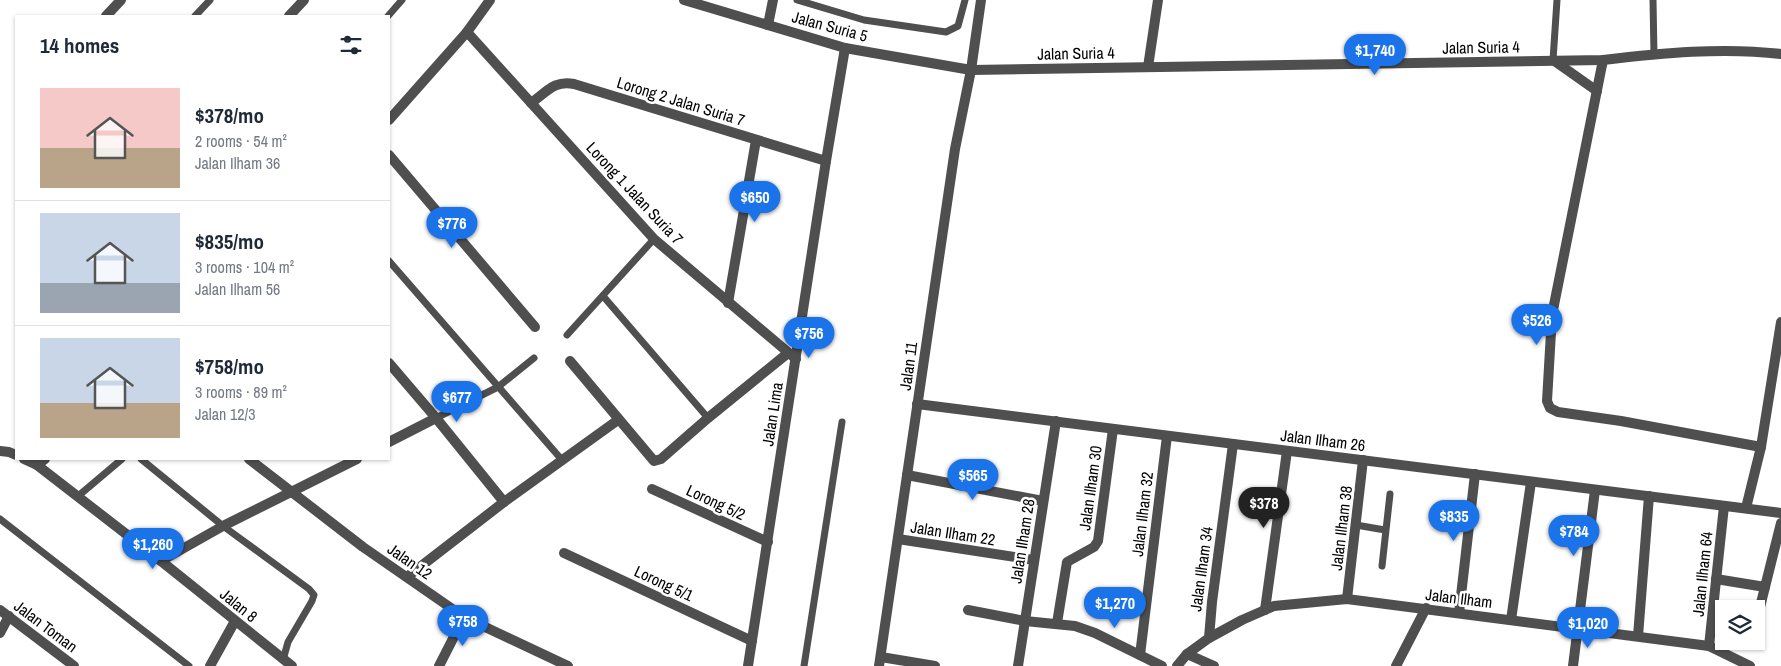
<!DOCTYPE html>
<meta charset="utf-8">
<style>
:root{--surface:#fff;--page:#f6f6f7;--text:#1f2937;--muted:#747a83;--line:#e0e1e3;--accent:#1a73e8}
body{margin:0;font-family:"Archivo Narrow",sans-serif;background:var(--page);color:var(--text);height:100vh;display:flex;flex-direction:column;font-size:19px;white-space:nowrap}
*{box-sizing:border-box;margin:0}
p{font-size:16px;color:var(--muted)}
.icon{flex:none;width:28px;height:28px;fill:none;stroke:currentColor;stroke-width:2;stroke-linecap:round;stroke-linejoin:round}
.map{position:relative;flex:1;overflow:hidden}
.sheet{position:absolute;left:15px;top:15px;width:375px;height:445px;display:flex;flex-direction:column;background:var(--surface);border-radius:0px;box-shadow:0 1px 4px #0004}
.sheet>*{flex:none}
.buttons{position:absolute;left:1715px;top:600px;display:grid;gap:10px}
.buttons a{display:grid;place-items:center;width:50px;height:50px;border-radius:0px;background:var(--surface);box-shadow:0 1px 4px #0004;font-size:25px}
.price{position:absolute;translate:-50% -42px;padding:0 11px;border-radius:18px;background:var(--accent);color:#fff;font-size:16px;line-height:32px;filter:drop-shadow(0 1px 2px #0008)}
.price::after{content:'';position:absolute;left:50%;top:30px;width:15px;height:11px;margin-left:-8px;background:inherit;clip-path:polygon(0 0,100% 0,50% 100%)}
.price.selected{background:#222;color:#fff}
ul{padding:0;list-style:none}
li{display:flex;align-items:center;gap:15px;height:125px;padding:0 25px}
li+li{border-top:1px solid var(--line)}
li span{display:grid;place-items:center;flex:none;width:140px;height:100px;border-radius:0px;color:#555}
li>.icon{margin-inline-start:auto}
span .icon{width:60px;height:60px;fill:#fffc;stroke-width:1}
li b{font-size:21px}
h2{display:flex;justify-content:space-between;align-items:center;height:60px;padding:0 25px;font-size:21px}
.map>svg:first-child{display:block}
.lines{fill:none;stroke-linecap:round;stroke-linejoin:round}
.service{stroke:#4f4f4f;stroke-width:7}
.minor{stroke:#4f4f4f;stroke-width:10}
.labels{text-anchor:middle;stroke-width:5;stroke-linejoin:round;paint-order:stroke}
.street-label{font-size:16px;fill:#000;stroke:#fff}
</style>
<div class="map">
<svg width="1781" height="666" viewBox="0 0 1781 666">
<rect width="100%" height="100%" fill="#fff"/>
<g class="lines">
<g class="service">
<polyline points="797,0 864,20 946,32 958,26 965,0"/>
<polyline points="1653,0 1654,55"/>
<polyline points="195,16 210,0"/>
<polyline points="388,16 402,0"/>
<polyline points="1553,60 1557,0"/>
<polyline points="389,261 562,460"/>
<polyline points="603,296 708,418"/>
<polyline points="567,335 654,239"/>
<polyline points="436,418 498,387 534,358"/>
<polyline points="141,459 223,526 309,589 314,595 312,601 288,642 283,660"/>
<polyline points="77,497 122,459"/>
<polyline points="0,519 189,666"/>
<polyline points="1356,525 1385,530"/>
<polyline points="1382,566 1390,494"/>
<polyline points="804,666 842,422"/>
</g>
<g class="minor">
<path d="M 684,0 L 845,48 L 971,70 L 1603,60 C 1661,53 1723,47 1781,54"/>
<polyline points="106,16 121,0"/>
<polyline points="289,16 304,0"/>
<polyline points="768,25 773,0"/>
<polyline points="467,32 654,239 796,359"/>
<polyline points="1553,60 1597,91"/>
<polyline points="1603,60 1552,315 1547,401 1550,408 1558,412 1621,421 1761,447"/>
<polyline points="1148,67 1158,0"/>
<path d="M 531,103 C 547,92 554,80 574,84 L 826,161"/>
<polyline points="389,120 467,32 490,0"/>
<polyline points="389,155 535,327"/>
<polyline points="728,303 756,140"/>
<polyline points="570,361 654,461 661,459 708,418 788,353"/>
<polyline points="389,363 436,418 504,502"/>
<polyline points="917,404 1781,513"/>
<polyline points="389,442 436,418"/>
<polyline points="0,451 9,452 16,455"/>
<polyline points="24,459 37,465 161,561 292,666"/>
<polyline points="249,459 363,547 464,617 568,666"/>
<polyline points="37,465 45,459"/>
<polyline points="907,475 1043,501"/>
<polyline points="652,489 768,542"/>
<polyline points="1746,508 1761,447 1781,322"/>
<polyline points="898,539 1034,560"/>
<polyline points="564,553 752,641"/>
<polyline points="161,561 223,526 357,459"/>
<polyline points="407,577 504,502 618,420"/>
<polyline points="1716,579 1765,587"/>
<polyline points="1347,599 1363,460"/>
<polyline points="0,610 74,666"/>
<polyline points="968,610 1025,621 1075,626 1095,633 1162,666"/>
<polyline points="1265,610 1287,451"/>
<polyline points="1759,611 1781,523"/>
<polyline points="1459,613 1475,474"/>
<polyline points="1511,620 1531,482"/>
<polyline points="1057,623 1067,562 1094,547 1098,541 1113,429"/>
<polyline points="0,633 9,616"/>
<polyline points="1638,636 1649,496"/>
<polyline points="1209,638 1212,602 1233,444"/>
<polyline points="1709,646 1724,506"/>
<polyline points="1187,654 1214,666"/>
<polyline points="1140,655 1167,436"/>
<polyline points="881,657 935,666"/>
<polyline points="210,666 235,621"/>
<polyline points="439,666 464,617"/>
<polyline points="748,666 826,161 845,48"/>
<polyline points="879,666 955,149 971,70 981,0"/>
<polyline points="1018,666 1056,421"/>
<polyline points="1177,666 1187,654 1209,638 1242,620 1274,606 1347,599 1709,646 1750,666"/>
<polyline points="1396,666 1426,608"/>
<polyline points="1573,666 1595,490"/>
</g>
</g>
<g class="labels">
<g class="street-label">
<text transform="translate(830 26) rotate(15)" y="6">Jalan Suria 5</text>
<text transform="translate(1481 47) rotate(-1)" y="6">Jalan Suria 4</text>
<text transform="translate(1076 53) rotate(-1)" y="6">Jalan Suria 4</text>
<text transform="translate(681 101) rotate(17)" y="6">Lorong 2 Jalan Suria 7</text>
<text transform="translate(635 193) rotate(47)" y="6">Lorong 1 Jalan Suria 7</text>
<text transform="translate(908 366) rotate(-82)" y="6">Jalan 11</text>
<text transform="translate(772 414) rotate(-81)" y="6">Jalan Lima</text>
<text transform="translate(1323 440) rotate(7)" y="6">Jalan Ilham 26</text>
<text transform="translate(1090 488) rotate(-82)" y="6">Jalan Ilham 30</text>
<text transform="translate(716 502) rotate(25)" y="6">Lorong 5/2</text>
<text transform="translate(1142 514) rotate(-83)" y="6">Jalan Ilham 32</text>
<text transform="translate(1341 528) rotate(-83)" y="6">Jalan Ilham 38</text>
<text transform="translate(953 533) rotate(9)" y="6">Jalan Ilham 22</text>
<text transform="translate(1022 541) rotate(-81)" y="6">Jalan Ilham 28</text>
<text transform="translate(410 561) rotate(35)" y="6">Jalan 12</text>
<text transform="translate(1201 569) rotate(-82)" y="6">Jalan Ilham 34</text>
<text transform="translate(1702 574) rotate(-84)" y="6">Jalan Ilham 64</text>
<text transform="translate(664 583) rotate(25)" y="6">Lorong 5/1</text>
<text transform="translate(1459 598) rotate(7)" y="6">Jalan Ilham</text>
<text transform="translate(239 605) rotate(39)" y="6">Jalan 8</text>
<text transform="translate(46 626) rotate(37)" y="6">Jalan Toman</text>
</g>
</g>
</svg>
<div class="buttons">
<a><svg class="icon" aria-label="layers" viewBox="0 0 24 24"><path d="M12 4l9 5-9 5-9-5zM3 14l9 5 9-5"/></svg></a>
</div>
<b class="price" style="left:1375px;top:76px">$1,740</b>
<b class="price" style="left:755px;top:223px">$650</b>
<b class="price" style="left:452px;top:249px">$776</b>
<b class="price" style="left:1537px;top:346px">$526</b>
<b class="price" style="left:809px;top:359px">$756</b>
<b class="price" style="left:457px;top:423px">$677</b>
<b class="price" style="left:973px;top:501px">$565</b>
<b class="price selected" style="left:1264px;top:529px">$378</b>
<b class="price" style="left:1454px;top:542px">$835</b>
<b class="price" style="left:1574px;top:557px">$784</b>
<b class="price" style="left:153px;top:570px">$1,260</b>
<b class="price" style="left:1115px;top:629px">$1,270</b>
<b class="price" style="left:463px;top:647px">$758</b>
<b class="price" style="left:1588px;top:649px">$1,020</b>
<section class="sheet">
<h2>14 homes<svg class="icon" aria-label="filters" viewBox="0 0 24 24"><path d="M4 7h16M4 17h16"/><circle cx="9" cy="7" r="2"/><circle cx="15" cy="17" r="2"/></svg></h2>
<ul>
<li><span style="background:linear-gradient(#f6c9c9 60%,#b9a48a 0)"><svg class="icon" aria-label="home" viewBox="0 0 24 24"><path d="M3 11l9-7 9 7M6 9v11h12V9"/></svg></span><div><b>$378/mo</b><p>2 rooms · 54 m²</p><p>Jalan Ilham 36</p></div></li>
<li><span style="background:linear-gradient(#c9d6e8 70%,#9aa5b1 0)"><svg class="icon" aria-label="home" viewBox="0 0 24 24"><path d="M3 11l9-7 9 7M6 9v11h12V9"/></svg></span><div><b>$835/mo</b><p>3 rooms · 104 m²</p><p>Jalan Ilham 56</p></div></li>
<li><span style="background:linear-gradient(#c9d6e8 65%,#b9a48a 0)"><svg class="icon" aria-label="home" viewBox="0 0 24 24"><path d="M3 11l9-7 9 7M6 9v11h12V9"/></svg></span><div><b>$758/mo</b><p>3 rooms · 89 m²</p><p>Jalan 12/3</p></div></li>
</ul>
</section>
</div>
